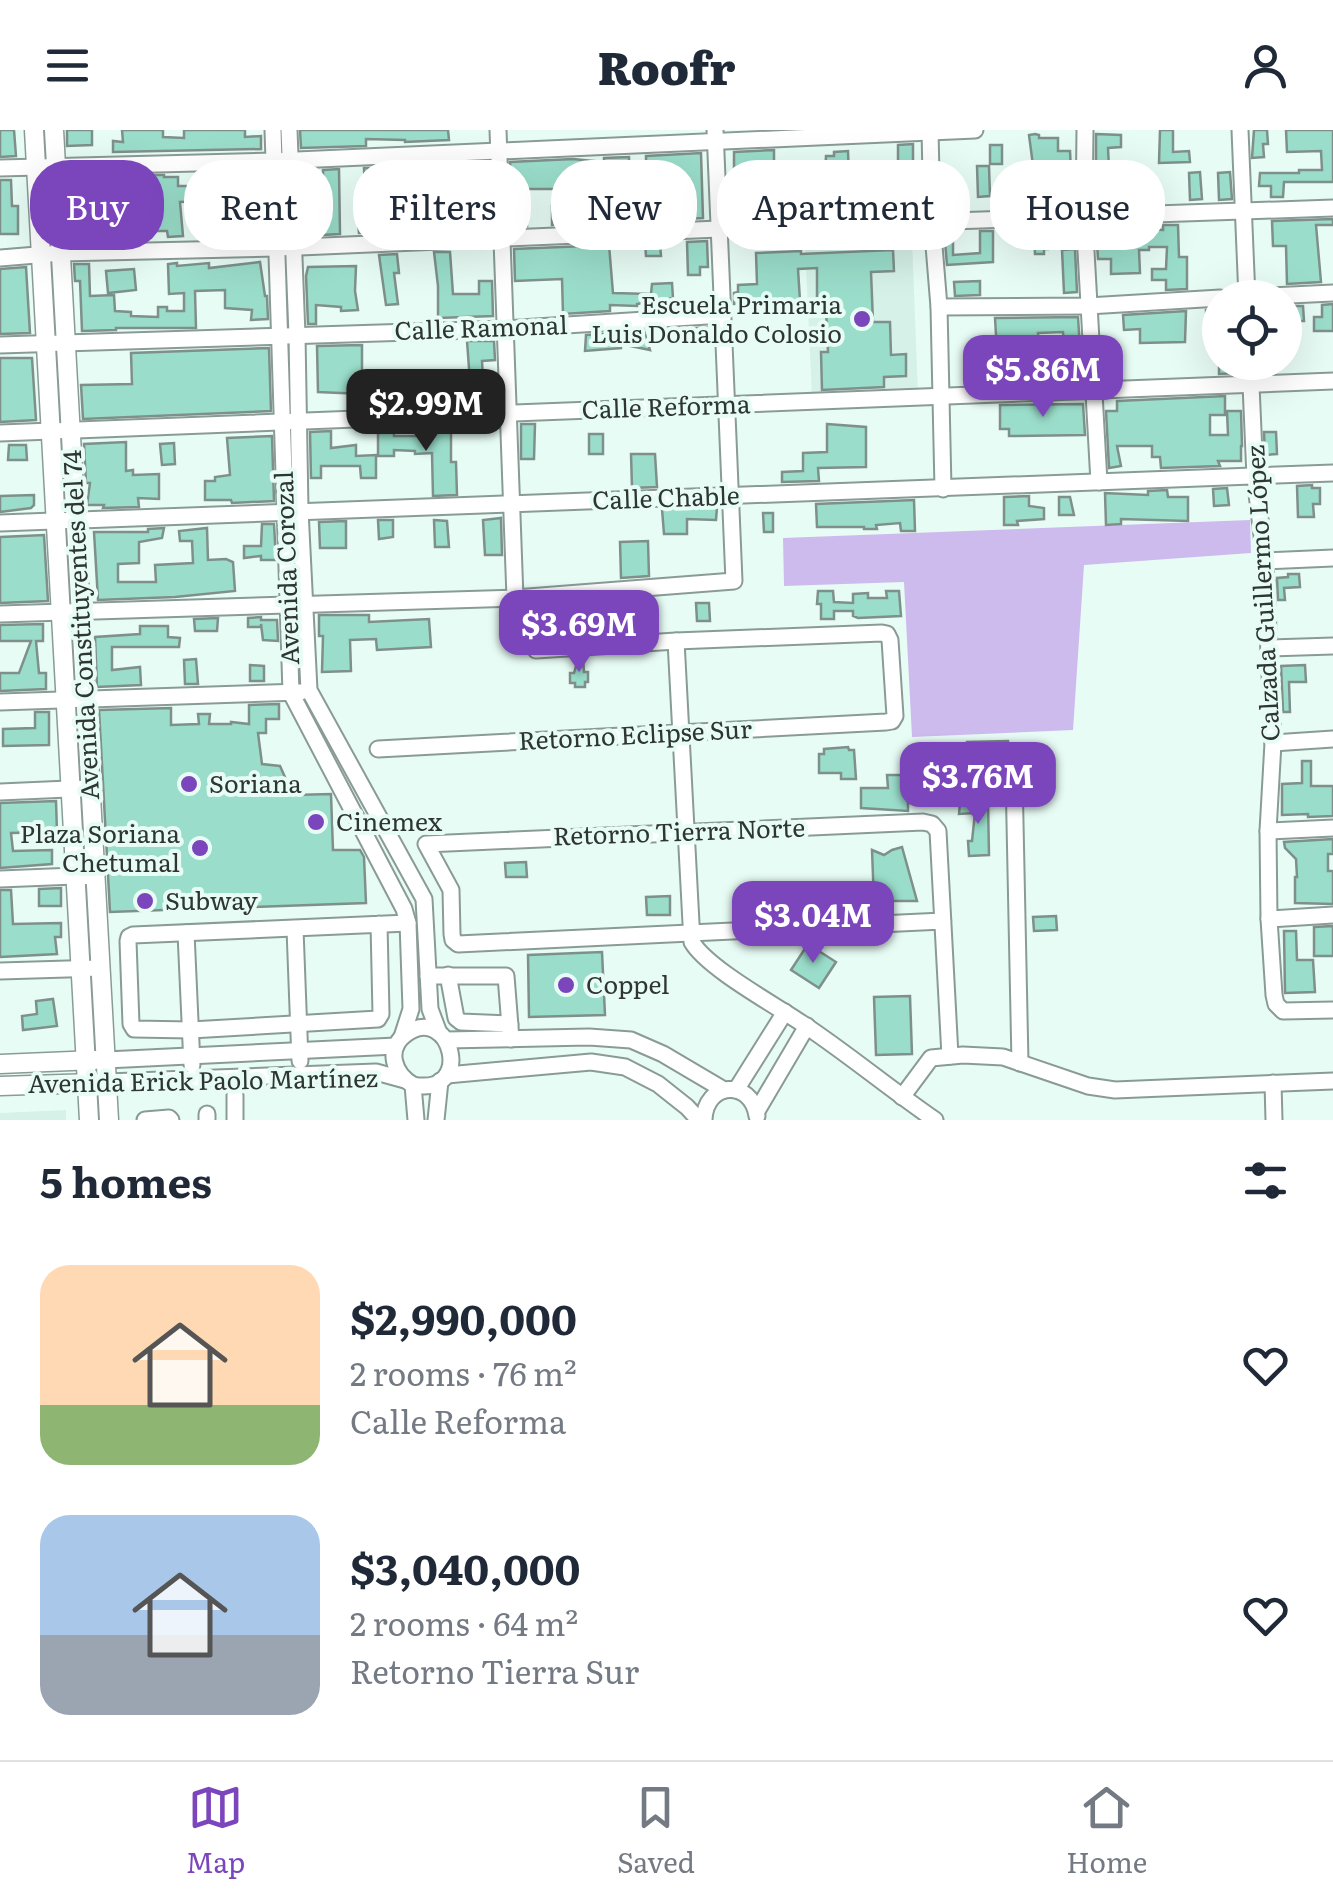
<!DOCTYPE html>
<meta charset="utf-8">
<style>
:root{--surface:#fff;--page:#f6f6f7;--text:#1f2937;--muted:#747a83;--line:#e0e1e3;--accent:#7b45bc}
body{margin:0;font-family:Literata,serif;background:var(--page);color:var(--text);height:100vh;display:flex;flex-direction:column;font-size:38px;white-space:nowrap}
*{box-sizing:border-box;margin:0}
p{font-size:32px;color:var(--muted)}
.icon{flex:none;width:55px;height:55px;fill:none;stroke:currentColor;stroke-width:2;stroke-linecap:round;stroke-linejoin:round}
.map{position:relative;height:990px;overflow:hidden}
.sheet{display:flex;flex-direction:column;background:var(--surface);flex:1}
.sheet>*{flex:none}
.hud{position:absolute;left:30px;top:30px;width:1275px;height:90px;display:flex;gap:20px}
.buttons{position:absolute;left:1202px;top:150px;display:grid;gap:20px}
.buttons a{display:grid;place-items:center;width:100px;height:100px;border-radius:50%;background:var(--surface);box-shadow:0 10px 40px #0002;font-size:50px}
.price{position:absolute;translate:-50% -85px;padding:0 22px;border-radius:20px;background:var(--accent);color:#fff;font-size:32px;line-height:65px;filter:drop-shadow(0 2px 5px #0008)}
.price::after{content:'';position:absolute;left:50%;top:60px;width:30px;height:22px;margin-left:-15px;background:inherit;clip-path:polygon(0 0,100% 0,50% 100%)}
.price.on{background:#222;color:#fff}
ul{padding:0;list-style:none}
li{display:flex;align-items:center;gap:30px;height:250px;padding:0 40px}
li span{display:grid;place-items:center;flex:none;width:280px;height:200px;border-radius:30px;color:#555}
li>.icon{margin-inline-start:auto}
span .icon{width:120px;height:120px;fill:#fffc;stroke-width:1}
li b{font-size:42px}
h2{display:flex;justify-content:space-between;align-items:center;height:120px;padding:0 40px;font-size:42px}
.tag{padding:0 35px;border-radius:40px;background:var(--surface);box-shadow:0 10px 40px #0002;font-size:35px;line-height:90px}
.tag.on{background:var(--accent);color:#fff}
header{display:flex;justify-content:space-between;align-items:center;height:130px;padding:0 40px;background:var(--surface);font-size:45px;font-weight:800}
.tabs{display:flex;justify-content:space-around;align-items:center;height:140px;border-top:2px solid var(--line);background:var(--surface);font-size:28px;color:var(--muted)}
.tabs a{display:grid;justify-items:center;gap:5px}
.tabs .on{color:var(--accent)}
.map>svg:first-child{display:block}
.built{fill:#d5f1e8}
.forest{fill:#cdbbed}
.building{fill:#9addca;stroke:#7f908b;stroke-width:2.5}
.lines{fill:none;stroke-linecap:round;stroke-linejoin:round}
.minor-casing{stroke:#8a9b96;stroke-width:19}
.major-casing{stroke:#8a9b96;stroke-width:21}
.minor{stroke:#fff;stroke-width:15}
.major{stroke:#fff;stroke-width:18}
.poi-dot{fill:#7b45bc;stroke:#e8fcf6;stroke-width:4}
.labels{text-anchor:middle;stroke-width:8;stroke-linejoin:round;paint-order:stroke}
.poi-label{font-size:25px;fill:#2e3533;stroke:#e8fcf6;text-anchor:start}
.street-label{font-size:25px;fill:#2e3533;stroke:#e8fcf6}
</style>
<header><svg class="icon" aria-label="menu" viewBox="0 0 24 24"><path d="M4 6h16M4 12h16M4 18h16"/></svg>Roofr<svg class="icon" aria-label="person" viewBox="0 0 24 24"><circle cx="12" cy="8" r="4"/><path d="M4 21q1-7 8-7t8 7"/></svg></header>
<div class="map">
<svg width="1333" height="990" viewBox="0 0 1333 990">
<rect width="100%" height="100%" fill="#e8fcf6"/>
<g class="built">
<polygon points="912,110 918,263 812,268 805,114"/>
<polygon points="66,980 66,990 0,990 0,983"/>
</g>
<polygon class="forest" points="1250,390 1251,423 1084,435 1073,600 912,607 904,452 784,456 783,408"/>
<g class="building">
<polygon points="0,0 14,0 16,26 0,27"/>
<polygon points="67,0 92,0 92,15 67,16"/>
<polygon points="122,0 163,0 163,7 184,8 184,0 245,0 245,7 261,6 261,19 113,22 113,11 123,12"/>
<polygon points="300,0 448,0 449,10 405,12 405,10 366,9 366,16 301,18"/>
<polygon points="1160,0 1173,0 1173,22 1189,21 1190,32 1159,33"/>
<polygon points="1254,0 1267,0 1268,14 1263,14 1264,27 1252,28"/>
<polygon points="1286,0 1333,0 1333,52 1284,52 1283,67 1271,67 1271,56 1259,56 1260,43 1299,43 1299,40 1322,40 1321,21 1287,22"/>
<polygon points="1035,4 1039,5 1039,8 1058,8 1058,21 1070,21 1071,41 1034,43 1029,5"/>
<polygon points="1096,4 1121,5 1121,17 1108,18 1109,38 1096,39"/>
<polygon points="913,14 913,81 874,82 872,49 898,48 898,15"/>
<rect x="990" y="15" width="12" height="19"/>
<polygon points="774,20 774,54 808,53 809,64 828,64 829,83 815,84 815,79 784,79 784,64 734,64 734,22"/>
<polygon points="848,21 849,47 825,46 826,26 834,26 834,22"/>
<polygon points="701,23 703,88 647,91 646,26"/>
<polygon points="629,27 630,61 622,61 623,92 552,95 552,76 610,74 609,59 523,59 527,96 513,97 510,32 573,29 604,32 604,28"/>
<polygon points="488,33 489,54 475,55 470,74 477,74 479,98 452,96 452,90 435,89 434,100 423,99 423,95 409,95 407,67 435,66 435,35 449,35 449,49 464,34"/>
<polygon points="977,36 989,36 990,66 978,67"/>
<polygon points="364,38 382,38 382,102 359,103 358,91 373,90 372,66 365,67"/>
<polygon points="339,39 340,104 304,106 302,49 323,47 323,40"/>
<polygon points="1107,41 1121,41 1124,74 1108,74"/>
<polygon points="1200,42 1202,69 1190,70 1189,43"/>
<polygon points="1230,42 1232,69 1219,70 1218,43"/>
<polygon points="250,43 260,43 261,54 234,55 234,81 264,81 264,107 224,106 224,108 208,108 207,71 180,72 183,106 168,107 167,101 153,101 153,98 112,98 112,94 103,95 102,84 88,85 88,105 79,105 77,79 71,79 69,47 85,47 85,51 125,55 125,50 151,51 151,45 164,45 164,47 178,47 178,56 207,56 206,44 219,44 219,47 250,46"/>
<polygon points="0,50 11,50 12,76 18,76 18,104 0,104"/>
<polygon points="1333,89 1333,95 1316,95 1321,152 1287,154 1286,116 1273,116 1272,91"/>
<polygon points="1163,95 1178,95 1179,127 1187,127 1187,159 1166,160 1166,150 1152,150 1152,139 1166,139 1167,117 1149,117 1149,120 1139,120 1140,143 1111,144 1111,129 1098,129 1096,97 1142,96 1142,99 1163,100"/>
<polygon points="980,101 993,101 993,132 947,135 945,112 953,112 953,125 980,123"/>
<polygon points="1047,101 1048,119 1044,119 1044,124 1035,124 1034,102"/>
<polygon points="707,111 708,137 700,137 700,145 688,145 687,112"/>
<polygon points="645,113 660,113 661,126 646,126"/>
<polygon points="609,115 613,163 651,164 652,154 672,153 673,168 637,174 637,176 610,175 610,181 563,184 562,149 515,151 514,119"/>
<polygon points="1075,119 1077,162 1064,163 1062,120"/>
<polygon points="893,120 894,141 871,142 873,192 890,192 891,225 906,224 906,246 884,247 884,257 822,260 821,222 828,222 826,180 817,180 817,138 798,139 800,171 734,174 734,163 738,162 738,155 757,154 756,123 801,121 801,124"/>
<polygon points="434,122 450,122 453,164 479,164 479,151 492,151 493,186 438,188 438,156"/>
<polygon points="397,124 399,143 394,143 398,174 386,175 379,125"/>
<polygon points="260,132 265,166 267,166 268,189 251,190 252,180 225,178 225,160 195,161 196,198 116,198 116,200 82,201 80,151 75,151 74,134 89,134 90,166 114,165 115,181 131,182 131,186 158,187 158,177 167,177 167,181 184,181 184,163 169,164 168,134 177,133 177,136 209,133 209,138"/>
<polygon points="356,136 355,161 358,180 341,181 341,177 316,175 316,194 308,194 306,146 308,137"/>
<polygon points="26,137 30,203 0,204 0,139"/>
<polygon points="134,139 136,160 108,163 106,141"/>
<polygon points="980,151 980,165 955,166 954,152"/>
<polygon points="1333,174 1333,201 1314,201 1314,187 1322,187 1322,175"/>
<polygon points="1289,176 1303,176 1304,191 1290,191"/>
<polygon points="1220,179 1220,203 1207,203 1206,180"/>
<polygon points="1186,181 1185,212 1140,213 1140,199 1124,200 1123,185"/>
<polygon points="1078,187 1080,218 1064,218 1063,202 1038,203 1039,221 997,222 995,188"/>
<polygon points="709,197 710,211 694,212 694,208 671,209 670,200"/>
<polygon points="644,201 650,220 621,214 621,218 585,221 586,205"/>
<polygon points="467,211 494,211 495,230 482,231 483,249 496,248 497,271 486,271 486,265 471,265"/>
<polygon points="362,215 362,264 318,262 317,216"/>
<polygon points="269,218 271,281 83,289 81,255 132,254 131,223"/>
<polygon points="0,228 32,228 36,290 0,292"/>
<polygon points="978,229 993,229 993,253 985,253 985,244 978,244"/>
<rect x="1040" y="229" width="14" height="22"/>
<polygon points="1225,232 1239,233 1239,243 1219,244 1219,235 1225,235"/>
<polygon points="430,243 430,257 416,257 416,244"/>
<polygon points="1225,266 1225,285 1210,285 1210,305 1228,305 1227,281 1241,281 1242,316 1241,316 1241,331 1218,331 1220,336 1161,338 1160,327 1152,327 1152,316 1117,316 1121,336 1109,338 1106,281 1117,281 1117,271"/>
<polygon points="1083,274 1085,305 1009,306 1009,299 1000,299 1000,275"/>
<polygon points="521,294 535,294 534,329 521,329"/>
<polygon points="827,294 866,297 866,337 818,338 819,351 782,352 782,342 803,341 803,323 827,322"/>
<polygon points="451,298 451,332 456,332 457,365 433,366 432,323 415,324 415,321 394,320 394,326 378,326 378,300 394,299 394,306 416,306 416,299"/>
<polygon points="331,301 331,318 356,315 356,326 376,325 376,348 361,348 360,336 321,336 321,348 311,348 310,302"/>
<polygon points="1264,302 1276,302 1277,324 1265,325"/>
<rect x="589" y="304" width="14" height="20"/>
<polygon points="272,306 274,371 232,373 231,370 205,370 205,351 215,351 215,347 230,345 227,308"/>
<polygon points="126,312 126,341 133,340 133,345 159,344 159,369 138,368 139,377 103,378 104,375 87,375 90,353 86,353 84,314"/>
<polygon points="174,313 175,334 162,335 160,314"/>
<polygon points="9,315 26,315 27,330 8,330"/>
<polygon points="631,324 655,324 657,357 632,358"/>
<polygon points="1312,355 1312,358 1320,358 1320,374 1313,374 1314,387 1298,387 1297,356"/>
<polygon points="1227,358 1229,375 1214,376 1213,359"/>
<polygon points="1167,360 1168,367 1188,367 1188,391 1121,389 1121,394 1106,395 1105,363 1148,365 1148,361"/>
<polygon points="34,365 34,375 31,378 0,382 0,366"/>
<polygon points="1029,366 1029,376 1044,378 1044,389 1017,391 1018,395 1004,395 1004,367"/>
<polygon points="1059,367 1070,367 1074,385 1059,385"/>
<polygon points="914,370 915,401 901,401 900,393 876,395 877,399 864,399 864,397 817,397 816,374"/>
<polygon points="717,377 716,390 687,389 687,404 664,404 662,379"/>
<polygon points="763,383 773,383 773,402 764,402"/>
<polygon points="501,388 502,425 485,425 483,390"/>
<polygon points="378,390 393,390 393,407 379,409"/>
<polygon points="434,390 447,391 449,417 435,417"/>
<polygon points="346,391 346,418 320,418 319,392"/>
<polygon points="262,394 274,394 276,430 261,430 261,426 244,428 244,416 261,416"/>
<polygon points="164,398 162,408 139,412 139,433 118,434 118,452 156,452 155,435 193,433 192,411 180,411 179,401 207,398 208,430 226,429 233,432 235,461 175,467 98,470 94,402 148,402 148,399"/>
<polygon points="44,405 48,471 0,473 0,407"/>
<polygon points="648,411 649,446 621,448 620,412"/>
<polygon points="1288,444 1299,444 1300,457 1284,458 1285,470 1278,470 1277,448 1288,447"/>
<polygon points="818,461 833,461 834,472 853,473 853,464 868,463 868,468 887,468 886,461 899,461 901,486 858,488 853,486 853,481 834,481 834,489 821,489 821,474 817,474"/>
<polygon points="696,473 709,473 710,491 697,491"/>
<polygon points="560,478 572,478 572,483 584,488 577,504 553,495"/>
<polygon points="319,485 369,485 369,492 429,489 431,517 377,520 376,509 350,510 351,541 322,542 323,506 319,506"/>
<polygon points="261,487 261,490 277,490 278,511 263,510 261,494 261,497 248,497 248,488"/>
<polygon points="218,488 217,501 195,501 194,489"/>
<polygon points="43,494 43,511 36,511 39,543 46,543 46,559 0,561 0,543 19,543 31,511 0,511 0,495"/>
<polygon points="140,496 168,496 168,507 180,508 179,517 112,517 112,540 140,537 141,555 97,557 95,507 140,504"/>
<polygon points="583,528 584,542 588,542 588,552 585,552 585,557 575,557 575,553 570,553 570,543 574,543 578,529"/>
<polygon points="196,529 198,554 185,554 184,530"/>
<polygon points="250,535 264,536 264,551 250,551"/>
<polygon points="1305,535 1306,552 1289,552 1290,582 1283,582 1281,536"/>
<polygon points="279,574 279,589 266,589 266,603 258,603 262,634 280,636 293,665 331,664 333,720 360,720 364,727 366,773 110,782 99,580 171,578 171,595 199,594 198,584 210,584 209,594 231,594 231,592 249,594 249,575"/>
<polygon points="35,582 49,582 49,615 3,616 3,599 35,598"/>
<polygon points="1008,611 1009,626 992,626 992,641 958,641 958,629 967,628 967,612"/>
<polygon points="848,617 849,620 854,620 856,649 841,649 841,643 819,643 819,624 824,624 824,619"/>
<polygon points="1302,631 1311,631 1311,656 1333,656 1333,686 1308,687 1308,684 1282,685 1282,654 1302,653"/>
<polygon points="887,645 908,645 908,681 861,678 861,658 888,658"/>
<polygon points="56,671 57,702 11,703 13,721 52,720 52,734 0,738 0,673"/>
<polygon points="988,671 989,725 969,726 968,711 972,711 975,683 959,684 960,673"/>
<polygon points="1333,709 1333,724 1328,724 1328,741 1333,741 1333,774 1295,773 1295,747 1297,747 1296,729 1285,718 1284,712"/>
<polygon points="902,717 917,771 893,771 886,766 874,772 872,720 884,725 892,720"/>
<polygon points="526,732 527,747 506,747 505,733"/>
<polygon points="61,758 61,776 39,776 39,759"/>
<polygon points="0,760 11,760 13,794 61,793 61,807 55,807 57,824 0,827"/>
<polygon points="670,766 670,785 647,785 646,767"/>
<polygon points="1056,786 1057,800 1034,801 1033,787"/>
<polygon points="1333,796 1333,826 1314,826 1314,797"/>
<polygon points="1284,801 1296,801 1297,830 1313,830 1315,862 1285,863"/>
<polygon points="808,814 836,832 819,858 791,840"/>
<polygon points="602,822 605,885 529,887 528,825"/>
<polygon points="910,866 912,924 876,925 874,867"/>
<polygon points="53,869 57,896 23,900 22,886 37,884 36,871"/>
</g>
<g class="lines">
<defs>
<g id="minor">
<polyline points="273,0 291,563 404,779 408,793 411,879 402,907"/>
<polyline points="289,0 297,205 300,380 309,560 424,769 430,879 439,903"/>
<polyline points="498,0 515,468"/>
<polyline points="930,0 932,91 939,177 943,359"/>
<polyline points="1085,0 1084,86 1099,352"/>
<polyline points="1240,0 1247,168"/>
<polyline points="0,38 274,31 975,0"/>
<polyline points="0,128 61,123 277,118 719,99 1333,78"/>
<polyline points="1229,168 1333,163"/>
<polyline points="939,177 1088,176 1220,168"/>
<polyline points="0,215 505,199 723,185"/>
<polyline points="1250,232 1255,347 1265,431 1273,613 1268,701 1269,789 1274,865 1276,874 1283,881 1333,880"/>
<polyline points="0,303 1333,251"/>
<polyline points="0,393 1333,343"/>
<polyline points="1265,431 1333,428"/>
<polyline points="0,484 515,468 734,451 715,0"/>
<path d="M 676,511 L 692,812 C 707,838 775,875 803,894 C 848,924 890,959 935,990"/>
<polyline points="1269,518 1333,516"/>
<polyline points="0,572 301,562"/>
<polyline points="1273,613 1333,609"/>
<polyline points="378,619 886,592 892,591 895,586 890,510 887,504 882,503 676,511 536,520"/>
<polyline points="1014,644 1020,933"/>
<polyline points="0,662 91,658"/>
<polyline points="1268,701 1333,698"/>
<polyline points="0,749 75,746 95,747"/>
<polyline points="1269,789 1333,785"/>
<polyline points="943,791 458,814 453,810 452,804 451,760 426,714 923,692 932,694 938,701 950,926"/>
<polyline points="379,794 381,884 378,889 191,900 134,899 131,894 128,811 129,807 133,805 408,793"/>
<polyline points="295,799 300,931"/>
<polyline points="186,803 192,935"/>
<polyline points="0,841 101,838"/>
<polyline points="448,845 456,888 461,892 510,894"/>
<polyline points="428,846 506,846 511,909"/>
<polyline points="446,910 589,907 631,910 663,924 724,960"/>
<polyline points="106,930 396,916"/>
<polyline points="447,945 591,932 625,937 658,954 687,977 699,990"/>
<polyline points="107,952 376,942 405,950"/>
<polyline points="1273,953 1274,990"/>
<path d="M 413,955 C 476,967 451,872 406,904 C 385,919 394,944 413,955 L 416,990"/>
<polyline points="736,960 785,882"/>
<polyline points="235,965 235,990"/>
<polyline points="902,967 931,928 963,925 1003,927 1088,956 1115,960 1333,951"/>
<polyline points="757,981 807,896"/>
<polyline points="207,984 207,990"/>
<polyline points="145,990 169,988 171,990"/>
<polyline points="436,990 440,951"/>
<path d="M 704,990 C 705,952 751,948 757,986"/>
</g>
<g id="major">
<polyline points="34,0 89,990"/>
<polyline points="54,0 109,990"/>
<polyline points="0,934 95,930"/>
<polyline points="0,956 94,953"/>
</g>
</defs>
<use href="#minor" class="minor-casing"/>
<use href="#major" class="major-casing"/>
<use href="#minor" class="minor"/>
<use href="#major" class="major"/>
</g>
<g class="poi-dot">
<circle cx="862" cy="189" r="10"/>
<circle cx="189" cy="654" r="10"/>
<circle cx="316" cy="692" r="10"/>
<circle cx="200" cy="718" r="10"/>
<circle cx="145" cy="771" r="10"/>
<circle cx="566" cy="855" r="10"/>
</g>
<g class="labels">
<g class="poi-label">
<text x="842" y="184" text-anchor="end">Escuela Primaria<tspan x="842" dy="29">Luis Donaldo Colosio</tspan></text>
<text x="209" y="663">Soriana</text>
<text x="336" y="701">Cinemex</text>
<text x="180" y="713" text-anchor="end">Plaza Soriana<tspan x="180" dy="29">Chetumal</tspan></text>
<text x="165" y="780">Subway</text>
<text x="586" y="864">Coppel</text>
</g>
<g class="street-label">
<text transform="translate(481 198) rotate(-2)" y="9">Calle Ramonal</text>
<text transform="translate(666 277) rotate(-2)" y="9">Calle Reforma</text>
<text transform="translate(666 368) rotate(-2)" y="9">Calle Chable</text>
<text transform="translate(287 438) rotate(-92)" y="9">Avenida Corozal</text>
<text transform="translate(1263 463) rotate(-93)" y="9">Calzada Guillermo López</text>
<text transform="translate(81 495) rotate(-93)" y="9">Avenida Constituyentes del 74</text>
<text transform="translate(635 605) rotate(-3)" y="9">Retorno Eclipse Sur</text>
<text transform="translate(679 702) rotate(-2)" y="9">Retorno Tierra Norte</text>
<text transform="translate(203 951) rotate(-1)" y="9">Avenida Erick Paolo Martínez</text>
</g>
</g>
</svg>
<div class="buttons">
<a><svg class="icon" aria-label="locate" viewBox="0 0 24 24"><circle cx="12" cy="12" r="6"/><path d="M12 2v4M12 18v4M2 12h4M18 12h4"/></svg></a>
</div>
<b class="price" style="left:1043px;top:290px">$5.86M</b>
<b class="price on" style="left:426px;top:324px">$2.99M</b>
<b class="price" style="left:579px;top:545px">$3.69M</b>
<b class="price" style="left:978px;top:697px">$3.76M</b>
<b class="price" style="left:813px;top:836px">$3.04M</b>
<div class="hud">
<a class="tag on">Buy</a>
<a class="tag">Rent</a>
<a class="tag">Filters</a>
<a class="tag">New</a>
<a class="tag">Apartment</a>
<a class="tag">House</a>
</div>
</div>
<section class="sheet">
<h2>5 homes<svg class="icon" aria-label="filters" viewBox="0 0 24 24"><path d="M4 7h16M4 17h16"/><circle cx="9" cy="7" r="2"/><circle cx="15" cy="17" r="2"/></svg></h2>
<ul>
<li><span style="background:linear-gradient(#ffd9b3 70%,#8fb573 0)"><svg class="icon" aria-label="home" viewBox="0 0 24 24"><path d="M3 11l9-7 9 7M6 9v11h12V9"/></svg></span><div><b>$2,990,000</b><p>2 rooms · 76 m²</p><p>Calle Reforma</p></div><svg class="icon" aria-label="heart" viewBox="0 0 24 24"><path d="M12 20l-8-8c-3-5 5-10 8-4 3-6 11-1 8 4z"/></svg></li>
<li><span style="background:linear-gradient(#a9c7e8 60%,#9aa5b1 0)"><svg class="icon" aria-label="home" viewBox="0 0 24 24"><path d="M3 11l9-7 9 7M6 9v11h12V9"/></svg></span><div><b>$3,040,000</b><p>2 rooms · 64 m²</p><p>Retorno Tierra Sur</p></div><svg class="icon" aria-label="heart" viewBox="0 0 24 24"><path d="M12 20l-8-8c-3-5 5-10 8-4 3-6 11-1 8 4z"/></svg></li>
</ul>
</section>
<nav class="tabs">
<a class="on"><svg class="icon" aria-label="map" viewBox="0 0 24 24"><path d="M3 6l6-2 6 2 6-2v14l-6 2-6-2-6 2zM9 4v14M15 6v14"/></svg>Map</a>
<a><svg class="icon" aria-label="saved" viewBox="0 0 24 24"><path d="M7 4h10v16l-5-4-5 4z"/></svg>Saved</a>
<a><svg class="icon" aria-label="home" viewBox="0 0 24 24"><path d="M3 11l9-7 9 7M6 9v11h12V9"/></svg>Home</a>
</nav>
